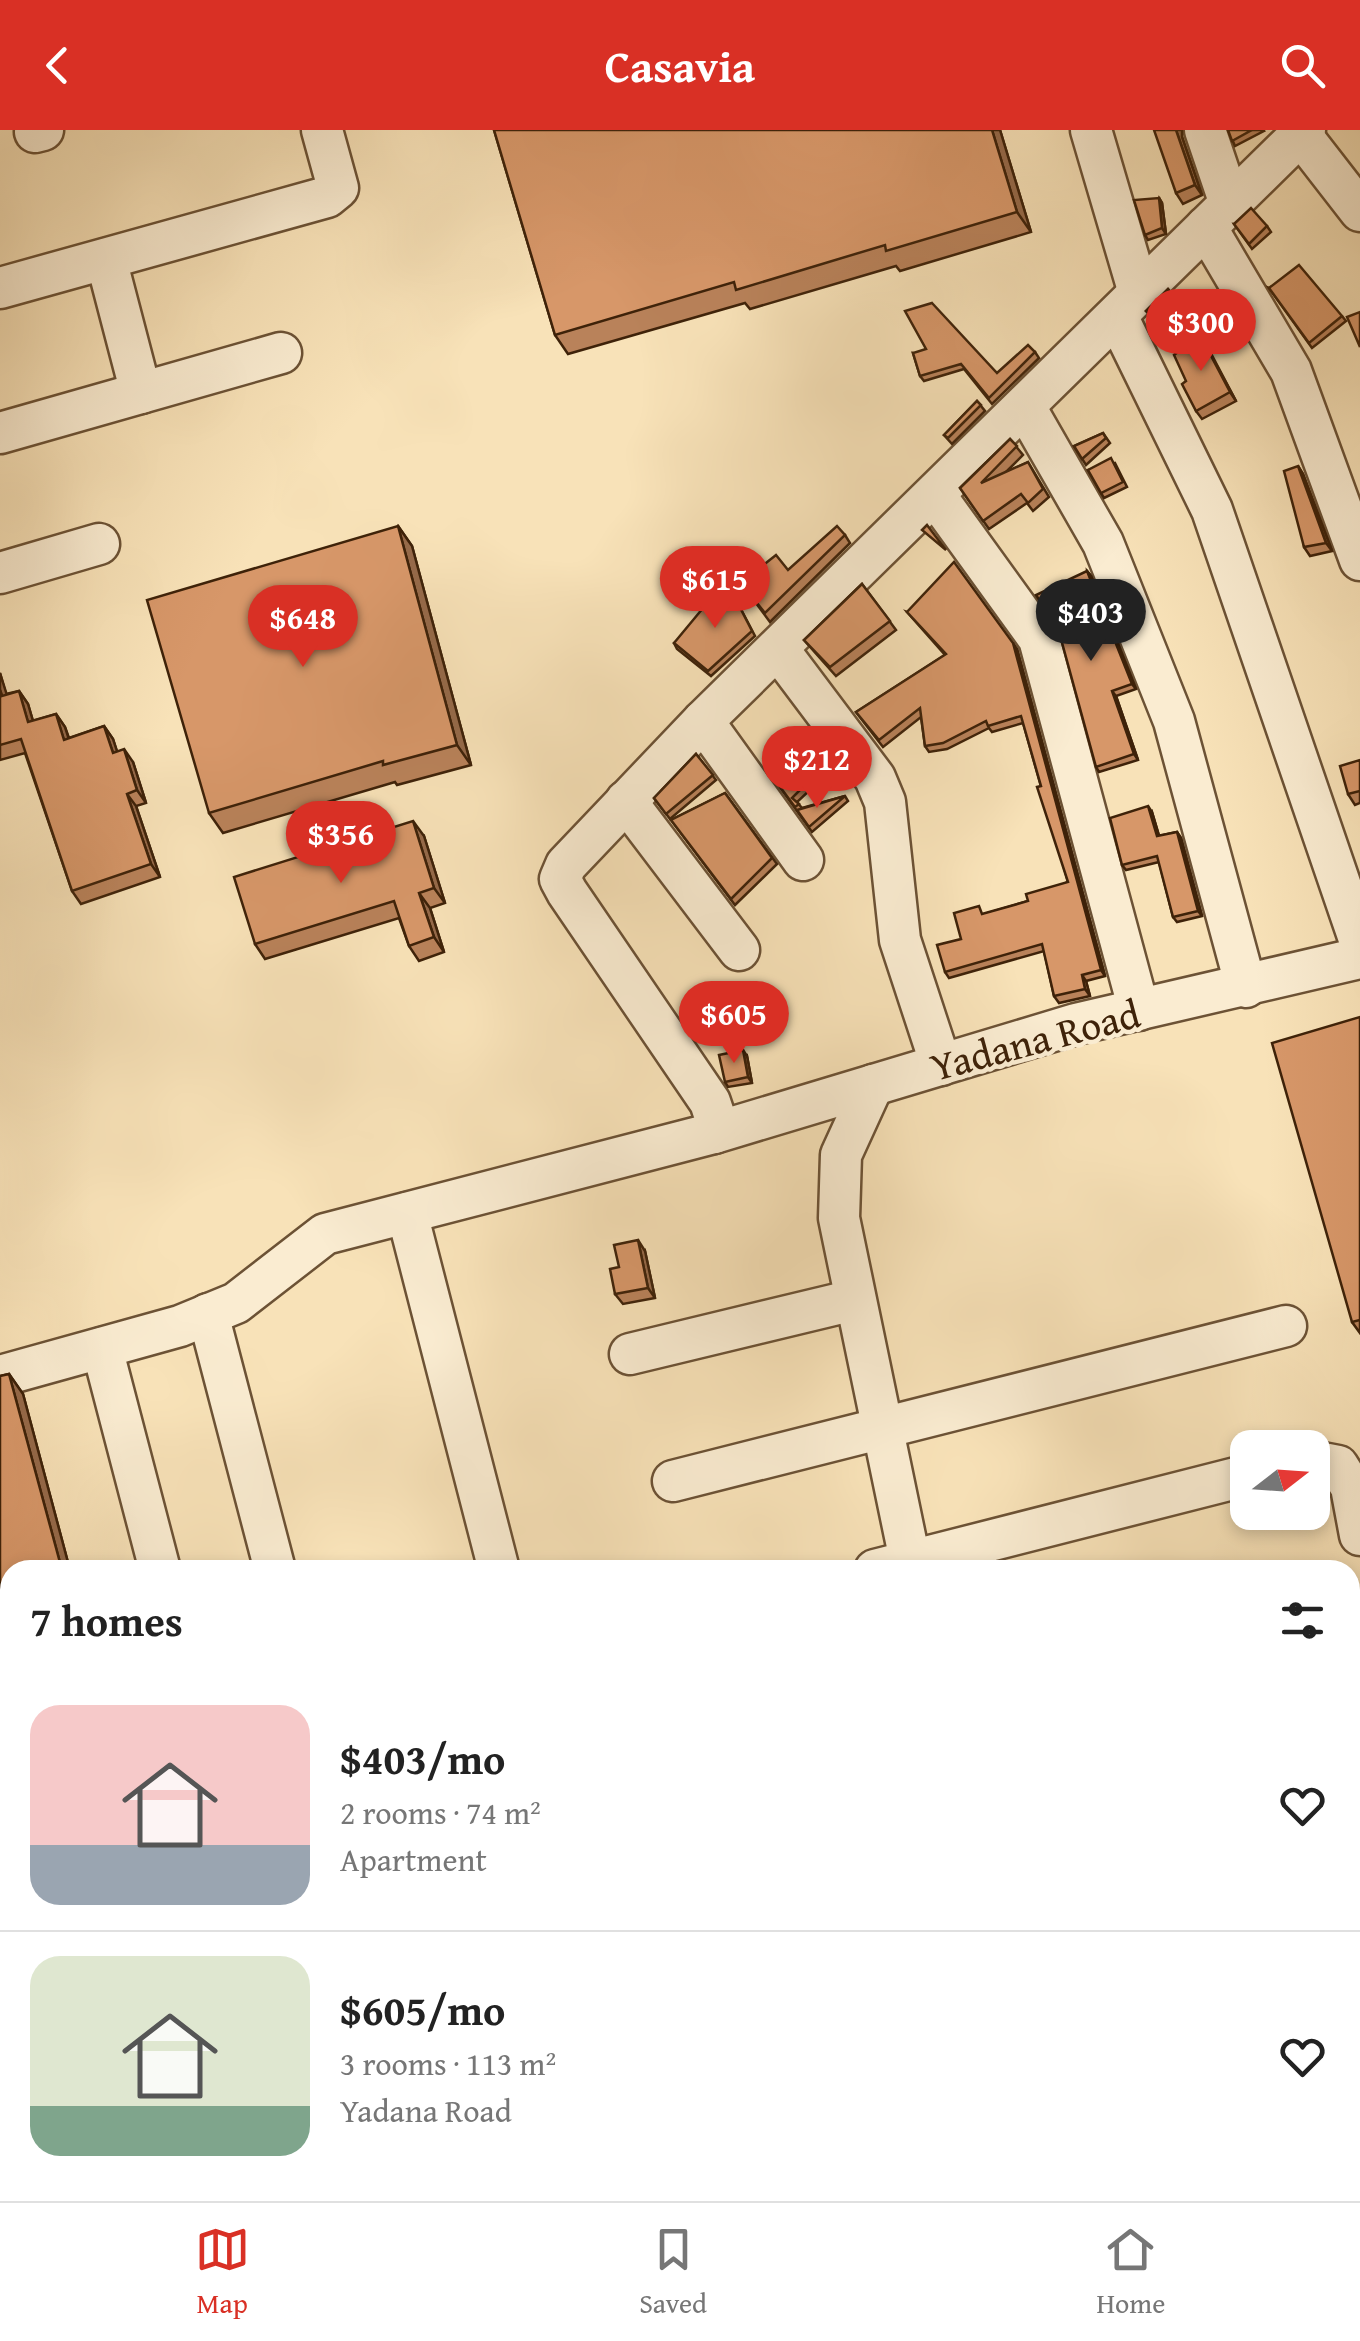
<!DOCTYPE html>
<meta charset="utf-8">
<style>
:root{--surface:#fff;--page:#f2f2f2;--text:#222;--muted:#767676;--line:#e0e0e0;--accent:#d93025}
body{margin:0;font-family:"Gentium Book Plus",serif;background:var(--page);color:var(--text);height:100vh;display:flex;flex-direction:column;font-size:38px;white-space:nowrap}
*{box-sizing:border-box;margin:0}
p{font-size:32px;color:var(--muted)}
.icon{flex:none;width:55px;height:55px;fill:none;stroke:currentColor;stroke-width:2;stroke-linecap:round;stroke-linejoin:round}
.map{position:relative;flex:1;overflow:hidden}
.drawer{position:absolute;left:0px;top:1430px;width:1360px;height:642px;display:flex;flex-direction:column;background:var(--surface);border-radius:30px 30px 0 0;box-shadow:0 5px 15px #0003}
.drawer>*{flex:none}
.needle{width:65px;rotate:73deg}
.fabs{position:absolute;left:1230px;top:1300px;display:grid;gap:20px}
.fabs a{display:grid;place-items:center;width:100px;height:100px;border-radius:20px;background:var(--surface);box-shadow:0 5px 15px #0003;font-size:50px}
.price{position:absolute;translate:-50% -85px;padding:0 22px;border-radius:35px;background:var(--accent);color:#fff;font-size:32px;line-height:65px;filter:drop-shadow(0 2px 5px #0008)}
.price::after{content:'';position:absolute;left:50%;top:60px;width:30px;height:22px;margin-left:-15px;background:inherit;clip-path:polygon(0 0,100% 0,50% 100%)}
.price.current{background:#222;color:#fff}
ul{padding:0;list-style:none}
li{display:flex;align-items:center;gap:30px;height:250px;padding:0 30px}
li+li{border-top:2px solid var(--line)}
li span{display:grid;place-items:center;flex:none;width:280px;height:200px;border-radius:30px;color:#555}
li>.icon{margin-inline-start:auto}
span .icon{width:120px;height:120px;fill:#fffc;stroke-width:1}
li b{font-size:42px}
h2{display:flex;justify-content:space-between;align-items:center;height:120px;padding:0 30px;font-size:42px}
header{display:flex;justify-content:space-between;align-items:center;height:130px;padding:0 30px;background:var(--accent);color:#fff;font-size:45px;font-weight:600}
.tabs{display:flex;justify-content:space-around;align-items:center;height:140px;border-top:2px solid var(--line);background:var(--surface);font-size:28px;color:var(--muted)}
.tabs a{display:grid;justify-items:center;gap:5px}
.tabs .current{color:var(--accent)}
.map>svg:first-child{display:block}
.lines{fill:none;stroke-linecap:round;stroke-linejoin:round}
.minor-casing{stroke:#6c5235;stroke-width:45}
.minor{stroke:#faecd1;stroke-width:40}
.wall{fill:#b9825a;stroke:#3e2209;stroke-width:2.5}
.shaded-wall{fill:#966a4a;stroke:#3e2209;stroke-width:2.5}
.building{fill:#d79769;stroke:#3e2209;stroke-width:2.5}
.labels{text-anchor:middle;stroke-width:9;stroke-linejoin:round;paint-order:stroke}
.street-label{font-size:40px;fill:#3e2209;stroke:#faecd1}
</style>
<header><svg class="icon" aria-label="back" viewBox="0 0 24 24"><path d="M15 5l-7 7 7 7"/></svg>Casavia<svg class="icon" aria-label="search" viewBox="0 0 24 24"><circle cx="10" cy="10" r="6"/><path d="M15 15l6 6"/></svg></header>
<div class="map">
<svg width="1360" height="2071" viewBox="0 0 1360 2071">
<rect width="100%" height="100%" fill="#f8e2b8"/>
<filter id="stains"><feTurbulence type="fractalNoise" baseFrequency=".002" numOctaves="4"/><feColorMatrix values="0 0 0 0 .2 0 0 0 0 .09 0 0 0 0 .02 0 0 0 .5 -.17"/></filter>
<radialGradient id="worn" r=".72"><stop offset=".6" stop-color="#630" stop-opacity="0"/><stop offset="1" stop-color="#630" stop-opacity=".3"/></radialGradient>
<g class="lines">
<defs>
<g id="minor">
<polyline points="1091,0 1139,163"/>
<polyline points="1205,0 1230,74"/>
<polyline points="35,2 43,0"/>
<polyline points="1301,5 1360,81"/>
<polyline points="1206,97 1291,241 1360,430"/>
<polyline points="106,129 141,263"/>
<polyline points="0,158 327,67 338,58 322,0"/>
<polyline points="1117,186 1212,380 1360,812"/>
<polyline points="1025,277 1103,413 1174,591 1246,857"/>
<polyline points="0,303 281,223"/>
<polyline points="935,365 1039,509 1139,880"/>
<polyline points="0,443 99,414"/>
<polyline points="778,519 875,648 885,672 900,810 941,935"/>
<polyline points="703,591 803,730"/>
<polyline points="626,671 739,820"/>
<polyline points="873,955 841,1025 839,1088 912,1440"/>
<polyline points="714,1003 1076,894 1360,828"/>
<polyline points="407,1083 499,1440"/>
<polyline points="208,1184 275,1440"/>
<polyline points="102,1218 160,1440"/>
<polyline points="630,1224 854,1170"/>
<polyline points="0,1246 180,1196 236,1173 325,1104 714,1003 716,990 710,972 567,762 560,749 566,735 703,591 1305,0"/>
<polyline points="1312,1331 1338,1336 1351,1357 1360,1405"/>
<polyline points="673,1351 1286,1196"/>
<polyline points="875,1440 1248,1345"/>
</g>
</defs>
<use href="#minor" class="minor-casing"/>
<use href="#minor" class="minor"/>
</g>
<g class="wall">
<polygon points="494,0 1000,0 1031,102 900,141 896,136 750,179 745,173 568,224 555,205"/>
<polygon points="1228,0 1263,0 1264,1 1235,16"/>
<polygon points="1182,7 1202,65 1183,74 1176,63"/>
<polygon points="1159,68 1162,73 1166,104 1148,110 1145,105"/>
<polygon points="1234,94 1267,96 1271,102 1252,119"/>
<polygon points="1269,158 1342,186 1346,191 1312,218"/>
<polygon points="1168,159 1188,182 1166,202 1146,181"/>
<polygon points="1200,205 1236,271 1202,289 1196,281 1186,251"/>
<polygon points="1035,222 1039,228 992,274 964,239 924,251 920,246 913,223 997,243"/>
<polygon points="977,271 985,281 952,314 944,305"/>
<polygon points="1103,303 1110,313 1086,335 1074,316"/>
<polygon points="1010,309 1023,325 1005,343 1028,332 1049,367 1033,381 1027,373 989,399 960,358"/>
<polygon points="1115,333 1127,357 1104,368 1088,340"/>
<polygon points="1298,336 1303,344 1332,421 1310,426 1304,417"/>
<polygon points="398,396 412,416 471,635 397,655 395,652 223,703 209,683"/>
<polygon points="845,405 850,413 770,492 741,453 788,440"/>
<polygon points="1087,441 1091,446 1136,559 1116,566 1138,630 1099,642 1096,637"/>
<polygon points="862,454 896,500 836,546 804,510"/>
<polygon points="733,464 755,506 711,546 677,519 674,513"/>
<polygon points="907,482 1017,519 1105,846 1086,851 1090,866 1059,873 1054,866 1044,821 949,848 945,842 961,809 984,784 1028,771 1068,752 1023,593 992,602 989,598 947,619 929,622 925,616 921,587 883,617 856,582 945,525"/>
<polygon points="0,543 6,564 19,561 28,574 33,591 56,584 65,597 69,608 104,596 113,609 117,622 133,632 146,673 136,676 160,747 81,774 72,761 25,623 0,630"/>
<polygon points="696,624 716,650 670,689 654,668"/>
<polygon points="1360,630 1360,673 1355,675 1348,664"/>
<polygon points="769,642 808,652 812,658 797,672 802,678 845,666 848,671 812,702"/>
<polygon points="725,663 777,734 735,775 671,690"/>
<polygon points="1152,682 1159,706 1177,702 1181,708 1202,786 1177,792 1173,787 1159,732 1126,740 1122,735"/>
<polygon points="424,706 445,773 430,778 444,822 419,831 409,816 399,788 265,829 255,814"/>
<polygon points="1360,887 1360,1203 1352,1192"/>
<polygon points="747,926 752,953 728,957 725,952"/>
<polygon points="645,1121 655,1168 623,1174 615,1164"/>
<polygon points="9,1244 23,1264 70,1440 10,1440 10,1883 0,1885 0,1246"/>
</g>
<g class="shaded-wall">
<polygon points="992,0 1000,0 1031,102 1017,82"/>
<polygon points="1176,0 1182,0 1182,7 1202,65 1195,55"/>
<polygon points="1159,68 1162,73 1166,104 1162,98"/>
<polygon points="1200,205 1206,214 1236,271 1230,262"/>
<polygon points="1298,336 1303,344 1332,421 1326,413"/>
<polygon points="398,396 412,416 471,635 457,615"/>
<polygon points="1087,441 1091,446 1136,559 1132,554"/>
<polygon points="1013,513 1017,519 1105,846 1101,840"/>
<polygon points="0,543 11,578 2,566 0,560"/>
<polygon points="19,561 28,574 37,605 28,592"/>
<polygon points="1112,561 1116,566 1138,630 1134,624"/>
<polygon points="56,584 65,597 73,622 64,610"/>
<polygon points="104,596 113,609 122,636 113,623"/>
<polygon points="124,619 133,632 146,673 137,660"/>
<polygon points="127,664 136,676 160,747 151,734"/>
<polygon points="1148,676 1152,682 1161,712 1157,706"/>
<polygon points="413,691 424,706 445,773 434,758"/>
<polygon points="1177,702 1181,708 1202,786 1198,781"/>
<polygon points="419,763 430,778 444,822 434,807"/>
<polygon points="1082,845 1086,851 1090,866 1085,859"/>
<polygon points="743,920 747,926 752,953 748,947"/>
<polygon points="638,1110 645,1121 655,1168 648,1158"/>
<polygon points="9,1244 23,1264 70,1440 62,1440"/>
<polygon points="838,2062 846,2062 848,2071 840,2071"/>
</g>
<g class="building">
<polygon points="494,0 992,0 1017,82 886,121 885,115 736,160 734,152 555,205"/>
<polygon points="1154,0 1176,0 1195,55 1176,63"/>
<polygon points="1228,0 1252,0 1232,11"/>
<polygon points="1159,68 1162,98 1145,105 1134,70"/>
<polygon points="1251,78 1267,96 1249,114 1234,94"/>
<polygon points="1299,135 1342,186 1309,213 1269,158"/>
<polygon points="1168,159 1184,177 1163,197 1146,181"/>
<polygon points="932,173 997,243 1028,215 1035,222 989,268 961,234 920,246 913,223 926,219 905,181"/>
<polygon points="1360,182 1360,217 1347,187"/>
<polygon points="1200,205 1230,262 1196,281 1182,254 1186,251 1174,225"/>
<polygon points="977,271 981,275 948,308 944,305"/>
<polygon points="1103,303 1106,308 1082,329 1074,316"/>
<polygon points="1010,309 1017,316 981,353 1028,332 1043,359 1028,373 1021,364 983,391 960,358"/>
<polygon points="1111,328 1123,352 1101,363 1088,340"/>
<polygon points="1298,336 1326,413 1304,417 1284,341"/>
<polygon points="927,395 946,420 922,400"/>
<polygon points="398,396 457,615 383,635 383,631 209,683 147,470"/>
<polygon points="837,396 845,405 765,483 741,453 776,425 788,440"/>
<polygon points="954,432 1013,513 1101,840 1082,845 1085,859 1054,866 1042,814 945,842 937,815 961,809 954,783 979,776 982,784 1028,771 1026,764 1068,752 1037,657 1041,656 1021,586 988,596 986,591 943,613 925,616 920,578 879,610 856,582 946,524 907,482"/>
<polygon points="1087,441 1132,554 1112,561 1134,624 1096,637 1058,498 1036,465"/>
<polygon points="862,454 890,491 830,537 804,510"/>
<polygon points="718,460 728,469 733,464 752,501 708,541 674,513"/>
<polygon points="0,560 2,566 19,561 28,592 56,584 64,610 104,596 113,623 124,619 137,660 127,664 151,734 72,761 21,609 0,615"/>
<polygon points="696,624 713,645 666,684 654,668"/>
<polygon points="1360,630 1360,661 1348,664 1340,636"/>
<polygon points="790,631 808,652 792,668 799,674 795,677 769,642"/>
<polygon points="725,663 772,728 731,769 671,690"/>
<polygon points="845,666 809,697 797,680"/>
<polygon points="1148,676 1157,706 1177,702 1198,781 1173,787 1157,726 1122,735 1110,688"/>
<polygon points="413,691 434,758 419,763 434,807 409,816 394,771 255,814 234,747"/>
<polygon points="1360,887 1360,1190 1352,1192 1272,913"/>
<polygon points="743,920 748,947 725,952 719,925"/>
<polygon points="638,1110 648,1158 615,1164 610,1139 619,1137 614,1115"/>
<polygon points="9,1244 62,1440 10,1440 10,1859 0,1862 0,1246"/>
<polygon points="120,2062 838,2062 840,2071 123,2071"/>
</g>
<g class="labels">
<g class="street-label">
<text transform="translate(1035 910) rotate(-15)" y="14">Yadana Road</text>
</g>
</g>
<rect width="100%" height="100%" filter="url(#stains)"/>
<rect width="100%" height="100%" fill="url(#worn)"/>
</svg>
<div class="fabs">
<a><svg class="needle" viewBox="-14 -14 28 28"><path d="M0-13l5 13h-10z" fill="#e53935"/><path d="M0 13l5-13h-10z" fill="#767676"/></svg></a>
</div>
<b class="price" style="left:1201px;top:244px">$300</b>
<b class="price" style="left:715px;top:501px">$615</b>
<b class="price current" style="left:1091px;top:534px">$403</b>
<b class="price" style="left:303px;top:540px">$648</b>
<b class="price" style="left:817px;top:681px">$212</b>
<b class="price" style="left:341px;top:756px">$356</b>
<b class="price" style="left:734px;top:936px">$605</b>
<section class="drawer">
<h2>7 homes<svg class="icon" aria-label="filters" viewBox="0 0 24 24"><path d="M4 7h16M4 17h16"/><circle cx="9" cy="7" r="2"/><circle cx="15" cy="17" r="2"/></svg></h2>
<ul>
<li><span style="background:linear-gradient(#f6c9c9 70%,#9aa5b1 0)"><svg class="icon" aria-label="home" viewBox="0 0 24 24"><path d="M3 11l9-7 9 7M6 9v11h12V9"/></svg></span><div><b>$403/mo</b><p>2 rooms · 74 m²</p><p>Apartment</p></div><svg class="icon" aria-label="heart" viewBox="0 0 24 24"><path d="M12 20l-8-8c-3-5 5-10 8-4 3-6 11-1 8 4z"/></svg></li>
<li><span style="background:linear-gradient(#dfe7d0 75%,#7fa58c 0)"><svg class="icon" aria-label="home" viewBox="0 0 24 24"><path d="M3 11l9-7 9 7M6 9v11h12V9"/></svg></span><div><b>$605/mo</b><p>3 rooms · 113 m²</p><p>Yadana Road</p></div><svg class="icon" aria-label="heart" viewBox="0 0 24 24"><path d="M12 20l-8-8c-3-5 5-10 8-4 3-6 11-1 8 4z"/></svg></li>
</ul>
</section>
</div>
<nav class="tabs">
<a class="current"><svg class="icon" aria-label="map" viewBox="0 0 24 24"><path d="M3 6l6-2 6 2 6-2v14l-6 2-6-2-6 2zM9 4v14M15 6v14"/></svg>Map</a>
<a><svg class="icon" aria-label="saved" viewBox="0 0 24 24"><path d="M7 4h10v16l-5-4-5 4z"/></svg>Saved</a>
<a><svg class="icon" aria-label="home" viewBox="0 0 24 24"><path d="M3 11l9-7 9 7M6 9v11h12V9"/></svg>Home</a>
</nav>
